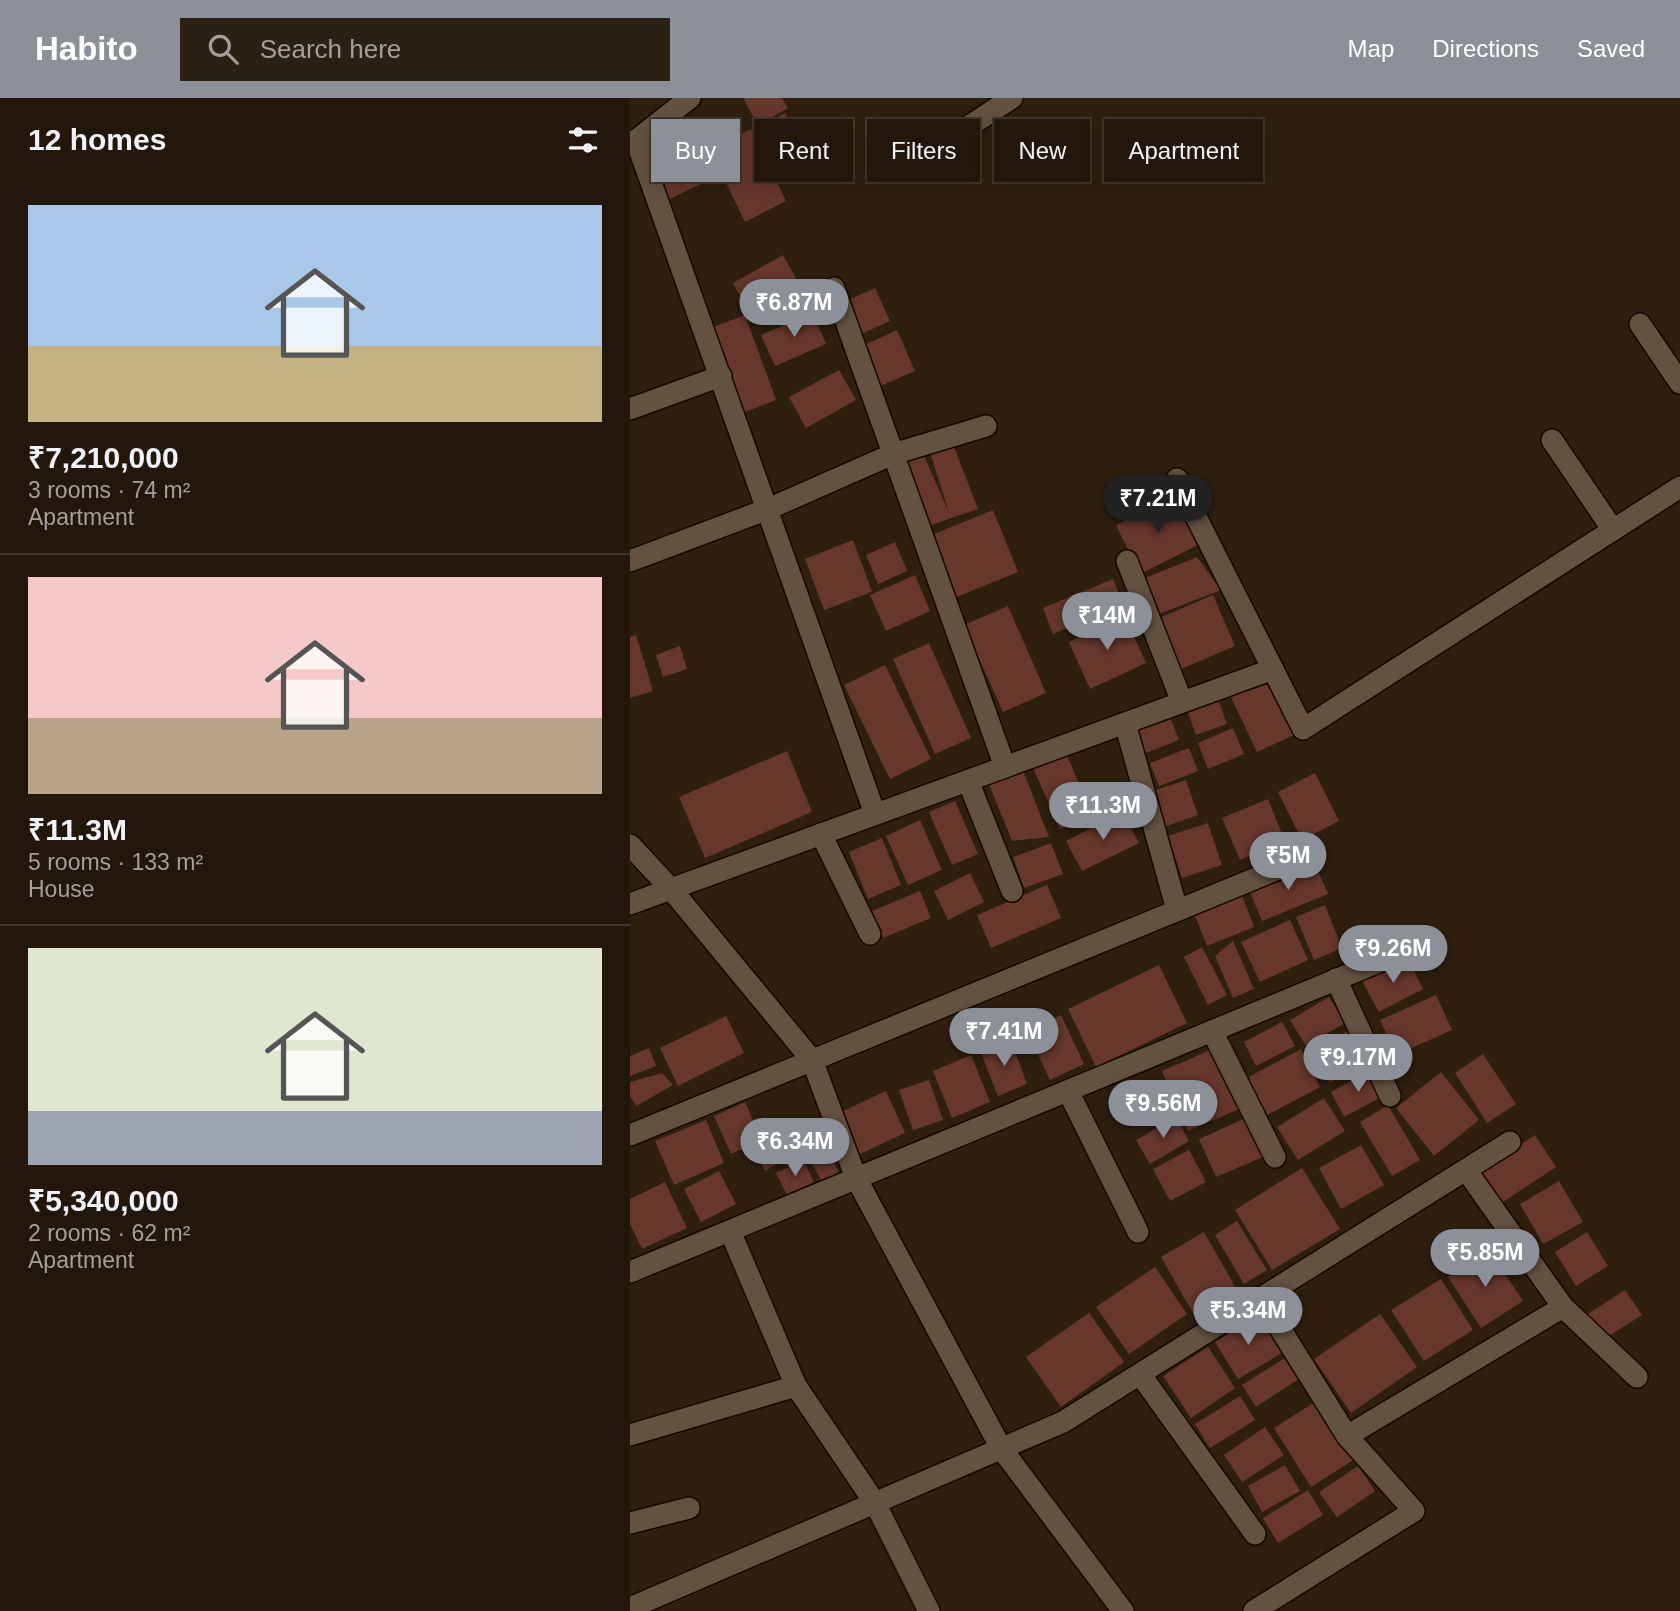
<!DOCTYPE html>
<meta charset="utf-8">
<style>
:root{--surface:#23170b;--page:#2b2014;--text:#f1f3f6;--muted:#a39f9d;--line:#40362c;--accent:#8c9099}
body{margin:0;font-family:Arial,sans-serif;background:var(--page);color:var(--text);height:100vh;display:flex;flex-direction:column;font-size:26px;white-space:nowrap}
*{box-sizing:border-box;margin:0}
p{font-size:23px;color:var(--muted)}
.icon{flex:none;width:38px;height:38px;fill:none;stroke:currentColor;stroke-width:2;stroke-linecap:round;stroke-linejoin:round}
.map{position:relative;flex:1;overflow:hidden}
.sheet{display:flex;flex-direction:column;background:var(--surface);width:630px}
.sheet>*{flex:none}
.hud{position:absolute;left:21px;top:21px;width:665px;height:63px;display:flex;gap:14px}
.price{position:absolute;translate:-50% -60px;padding:0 16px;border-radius:24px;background:var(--accent);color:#fff;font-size:23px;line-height:46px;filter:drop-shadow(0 2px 4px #0008)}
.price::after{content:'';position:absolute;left:50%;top:42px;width:21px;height:16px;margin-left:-10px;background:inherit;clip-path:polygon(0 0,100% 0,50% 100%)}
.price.active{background:#222;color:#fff}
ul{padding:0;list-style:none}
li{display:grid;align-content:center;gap:14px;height:371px;padding:0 28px}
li+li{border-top:2px solid var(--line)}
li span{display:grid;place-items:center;height:217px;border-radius:0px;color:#555}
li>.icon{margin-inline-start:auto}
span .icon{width:126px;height:126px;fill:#fffc;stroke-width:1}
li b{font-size:30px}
h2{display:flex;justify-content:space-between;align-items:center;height:84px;padding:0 28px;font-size:30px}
.pill{padding:0 24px;border-radius:0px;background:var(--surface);box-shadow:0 4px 18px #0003,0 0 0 2px var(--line);font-size:24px;line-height:63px}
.pill.active{background:var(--accent);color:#fff}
header{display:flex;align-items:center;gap:42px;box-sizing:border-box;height:98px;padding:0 35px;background:var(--accent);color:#fff}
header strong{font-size:33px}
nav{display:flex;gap:38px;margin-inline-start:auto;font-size:24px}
.search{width:490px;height:63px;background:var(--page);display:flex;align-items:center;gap:18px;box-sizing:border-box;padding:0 24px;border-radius:0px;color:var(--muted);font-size:26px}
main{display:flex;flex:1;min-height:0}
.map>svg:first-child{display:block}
.building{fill:#67372c}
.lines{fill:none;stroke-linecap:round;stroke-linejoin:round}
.street-casing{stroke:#160800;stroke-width:24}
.street{stroke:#645241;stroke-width:21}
</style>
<header>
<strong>Habito</strong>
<div class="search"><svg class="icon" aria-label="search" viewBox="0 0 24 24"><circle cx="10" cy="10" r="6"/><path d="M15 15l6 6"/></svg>Search here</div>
<nav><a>Map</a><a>Directions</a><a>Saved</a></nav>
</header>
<main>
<section class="sheet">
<h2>12 homes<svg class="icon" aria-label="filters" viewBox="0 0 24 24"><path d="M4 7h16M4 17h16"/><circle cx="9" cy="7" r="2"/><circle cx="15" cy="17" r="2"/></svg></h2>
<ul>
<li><span style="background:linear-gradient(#a9c7e8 65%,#c2b280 0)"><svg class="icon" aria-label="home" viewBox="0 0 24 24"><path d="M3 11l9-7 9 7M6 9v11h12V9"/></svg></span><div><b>₹7,210,000</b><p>3 rooms · 74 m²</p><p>Apartment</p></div></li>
<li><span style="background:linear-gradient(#f6c9c9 65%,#b9a48a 0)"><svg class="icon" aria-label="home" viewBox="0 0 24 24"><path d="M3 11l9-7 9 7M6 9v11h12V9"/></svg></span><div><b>₹11.3M</b><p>5 rooms · 133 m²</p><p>House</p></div></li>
<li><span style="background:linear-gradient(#dfe7d0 75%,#9aa5b1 0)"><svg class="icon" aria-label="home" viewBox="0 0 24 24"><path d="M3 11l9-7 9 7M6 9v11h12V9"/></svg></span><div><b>₹5,340,000</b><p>2 rooms · 62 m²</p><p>Apartment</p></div></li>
</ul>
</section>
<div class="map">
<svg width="1050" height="1513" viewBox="0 0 1050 1513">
<rect width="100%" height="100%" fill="#2f1f0f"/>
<g class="building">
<polygon points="113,0 152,0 158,10 128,27"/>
<polygon points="155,15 172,43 141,62 124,34"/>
<polygon points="121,31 156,103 115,124 80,51"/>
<polygon points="69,43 86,79 37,102 20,66"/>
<polygon points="153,157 172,191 121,219 103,185"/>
<polygon points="245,190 260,223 229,237 214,204"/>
<polygon points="183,215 196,246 145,268 131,237"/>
<polygon points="115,217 146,302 113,315 81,230"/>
<polygon points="267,232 285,273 248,289 230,249"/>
<polygon points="209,272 226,302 176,330 159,299"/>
<polygon points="323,346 348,411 298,428 272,364 293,355 319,415 300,354"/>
<polygon points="547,398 570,446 510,476 486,427"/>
<polygon points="363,412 388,474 324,500 299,438"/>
<polygon points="223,442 242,494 194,512 175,461"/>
<polygon points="265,444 277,473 248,486 236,457"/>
<polygon points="567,459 591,492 529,516 515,480"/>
<polygon points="285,477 300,513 256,533 240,497"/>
<polygon points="483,481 494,507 423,536 413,510"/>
<polygon points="583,497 605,548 549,572 527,521"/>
<polygon points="378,508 416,595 373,614 334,527"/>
<polygon points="495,518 516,565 460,591 439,544"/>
<polygon points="6,537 23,593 0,600 0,539"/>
<polygon points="299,545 341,640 305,656 263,561"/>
<polygon points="50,548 57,571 33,579 26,557"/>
<polygon points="255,567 301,661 260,681 214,587"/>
<polygon points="641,586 664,637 627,654 599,595"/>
<polygon points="586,596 597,626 566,637 555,607"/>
<polygon points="540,619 549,642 516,655 507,632"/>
<polygon points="603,630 614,656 578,671 568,645"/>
<polygon points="559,650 568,673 529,688 520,665"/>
<polygon points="157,653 182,714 75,760 49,699"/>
<polygon points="436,655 462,716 430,731 403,670"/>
<polygon points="392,670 419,739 382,743 358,684"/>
<polygon points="685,675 709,723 672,742 648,694"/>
<polygon points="556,682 568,717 534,729 522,693"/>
<polygon points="638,701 655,743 610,762 592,720"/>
<polygon points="325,703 348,756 322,767 299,714"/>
<polygon points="493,714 509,745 452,773 436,743"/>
<polygon points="290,722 312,772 278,787 256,738"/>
<polygon points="578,725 592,767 552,780 538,738"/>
<polygon points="252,740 271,787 238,801 219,754"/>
<polygon points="421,745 433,776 394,790 383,759"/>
<polygon points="684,764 698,796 632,823 619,792"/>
<polygon points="340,775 354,804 318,822 304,793"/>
<polygon points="417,787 431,820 361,850 347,817"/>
<polygon points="290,793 301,820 253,840 242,813"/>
<polygon points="611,795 624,829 577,848 564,815"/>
<polygon points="695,807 712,850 684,862 666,819"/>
<polygon points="660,822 678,862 630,884 611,844"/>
<polygon points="603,843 624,891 603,900 585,858"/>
<polygon points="572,849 597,897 578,907 554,859"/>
<polygon points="777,859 793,891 749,914 732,883"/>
<polygon points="529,867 557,925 466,969 438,911"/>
<polygon points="806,897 822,932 766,957 750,922"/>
<polygon points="699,899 715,925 676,948 660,922"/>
<polygon points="431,917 454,966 420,982 397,933"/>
<polygon points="96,918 114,955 48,988 30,950"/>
<polygon points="652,924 665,948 626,968 614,944"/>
<polygon points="718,933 736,963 700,985 681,954"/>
<polygon points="381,943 397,986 368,998 351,955"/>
<polygon points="19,950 26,968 0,978 0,958"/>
<polygon points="583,951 609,1011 558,1033 532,973"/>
<polygon points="671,951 690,989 637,1017 617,980"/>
<polygon points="853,956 886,1006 857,1025 825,975"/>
<polygon points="341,957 360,1004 322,1020 303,973"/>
<polygon points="741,972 755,997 714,1019 701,994"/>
<polygon points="811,974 849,1022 804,1058 766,1010"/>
<polygon points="32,975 43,987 6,1008 0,998 0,984"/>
<polygon points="299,982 313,1022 283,1032 269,992"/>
<polygon points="256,993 275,1035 230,1056 211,1014"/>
<polygon points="694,1000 715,1033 668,1062 647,1029"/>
<polygon points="115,1004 132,1042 101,1056 84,1018"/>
<polygon points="758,1007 790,1062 762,1078 730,1024"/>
<polygon points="546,1019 559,1043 520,1066 506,1042"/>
<polygon points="616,1020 633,1059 586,1079 569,1041"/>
<polygon points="76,1022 94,1065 44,1087 25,1043"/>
<polygon points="185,1027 210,1077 193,1086 167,1037"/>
<polygon points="158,1037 168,1053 135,1073 126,1056"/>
<polygon points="905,1037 926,1069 870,1106 849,1074"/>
<polygon points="731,1047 754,1087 711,1111 689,1070"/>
<polygon points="559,1052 576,1084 540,1103 523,1071"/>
<polygon points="173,1062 184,1084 157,1097 146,1075"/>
<polygon points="672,1070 710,1131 642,1172 605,1112"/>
<polygon points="89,1073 106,1106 71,1124 54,1091"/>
<polygon points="929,1083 953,1124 913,1146 890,1106"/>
<polygon points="35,1084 57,1130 12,1151 0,1126 0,1101"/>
<polygon points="607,1123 637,1172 614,1186 585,1137"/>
<polygon points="574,1134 607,1192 564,1217 531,1159"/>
<polygon points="957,1134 978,1168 946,1188 925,1154"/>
<polygon points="859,1152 893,1203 851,1230 818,1179"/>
<polygon points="525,1169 557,1216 499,1256 466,1209"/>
<polygon points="811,1181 843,1232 794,1263 761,1212"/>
<polygon points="995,1192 1012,1217 974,1241 958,1216"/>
<polygon points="459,1215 494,1264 431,1309 396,1259"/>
<polygon points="750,1216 787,1269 721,1315 684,1261"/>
<polygon points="628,1217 652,1255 608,1281 585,1244"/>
<polygon points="578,1249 605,1290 561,1320 533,1278"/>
<polygon points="658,1258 672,1279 626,1309 612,1287"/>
<polygon points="610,1298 625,1322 580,1350 565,1326"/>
<polygon points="688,1302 725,1361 681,1389 644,1330"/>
<polygon points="635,1329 654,1357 612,1384 594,1357"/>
<polygon points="655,1367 670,1393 632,1414 618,1388"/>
<polygon points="728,1368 745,1393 707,1419 689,1394"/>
<polygon points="678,1392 693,1417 648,1445 633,1420"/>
</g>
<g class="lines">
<defs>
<g id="street">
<polyline points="6,42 245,716"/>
<polyline points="312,46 382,0"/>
<polyline points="0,47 60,0"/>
<polyline points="204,190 375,669"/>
<polyline points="1010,226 1050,285"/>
<polyline points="0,311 91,278"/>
<polyline points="922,342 983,432"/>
<polyline points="547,381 673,631 1050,389"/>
<polyline points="0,463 138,411 263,356 356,328"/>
<polyline points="497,463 552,604"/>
<polyline points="495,625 547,812"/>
<polyline points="338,683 382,793"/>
<polyline points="191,736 240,836"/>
<polyline points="0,747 41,791 182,962 226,1080 371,1350 493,1513"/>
<polyline points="0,806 643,571"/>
<polyline points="706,881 760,998"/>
<polyline points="582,933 645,1059"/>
<polyline points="438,993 508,1134"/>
<polyline points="0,1037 685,756"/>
<polyline points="0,1174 768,856"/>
<polyline points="631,1200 717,1338 933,1209 836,1072"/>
<polyline points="933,1209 1007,1279"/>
<polyline points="510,1276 625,1436"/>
<polyline points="166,1288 245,1405 299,1513"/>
<polyline points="0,1337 166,1288 100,1133"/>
<polyline points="0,1425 59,1410"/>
<polyline points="0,1510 433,1324 880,1044"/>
<polyline points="624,1513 784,1413 717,1338"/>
</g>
</defs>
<use href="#street" class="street-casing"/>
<use href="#street" class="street"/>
</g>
</svg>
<b class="price" style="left:164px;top:241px">₹6.87M</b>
<b class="price active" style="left:528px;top:437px">₹7.21M</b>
<b class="price" style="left:477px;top:554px">₹14M</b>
<b class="price" style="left:473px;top:744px">₹11.3M</b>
<b class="price" style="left:658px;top:794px">₹5M</b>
<b class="price" style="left:763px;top:887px">₹9.26M</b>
<b class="price" style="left:374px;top:970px">₹7.41M</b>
<b class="price" style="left:728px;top:996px">₹9.17M</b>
<b class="price" style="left:533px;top:1042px">₹9.56M</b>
<b class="price" style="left:165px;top:1080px">₹6.34M</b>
<b class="price" style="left:855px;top:1191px">₹5.85M</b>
<b class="price" style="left:618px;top:1249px">₹5.34M</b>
<div class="hud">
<a class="pill active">Buy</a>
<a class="pill">Rent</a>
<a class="pill">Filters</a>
<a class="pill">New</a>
<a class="pill">Apartment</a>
</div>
</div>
</main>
